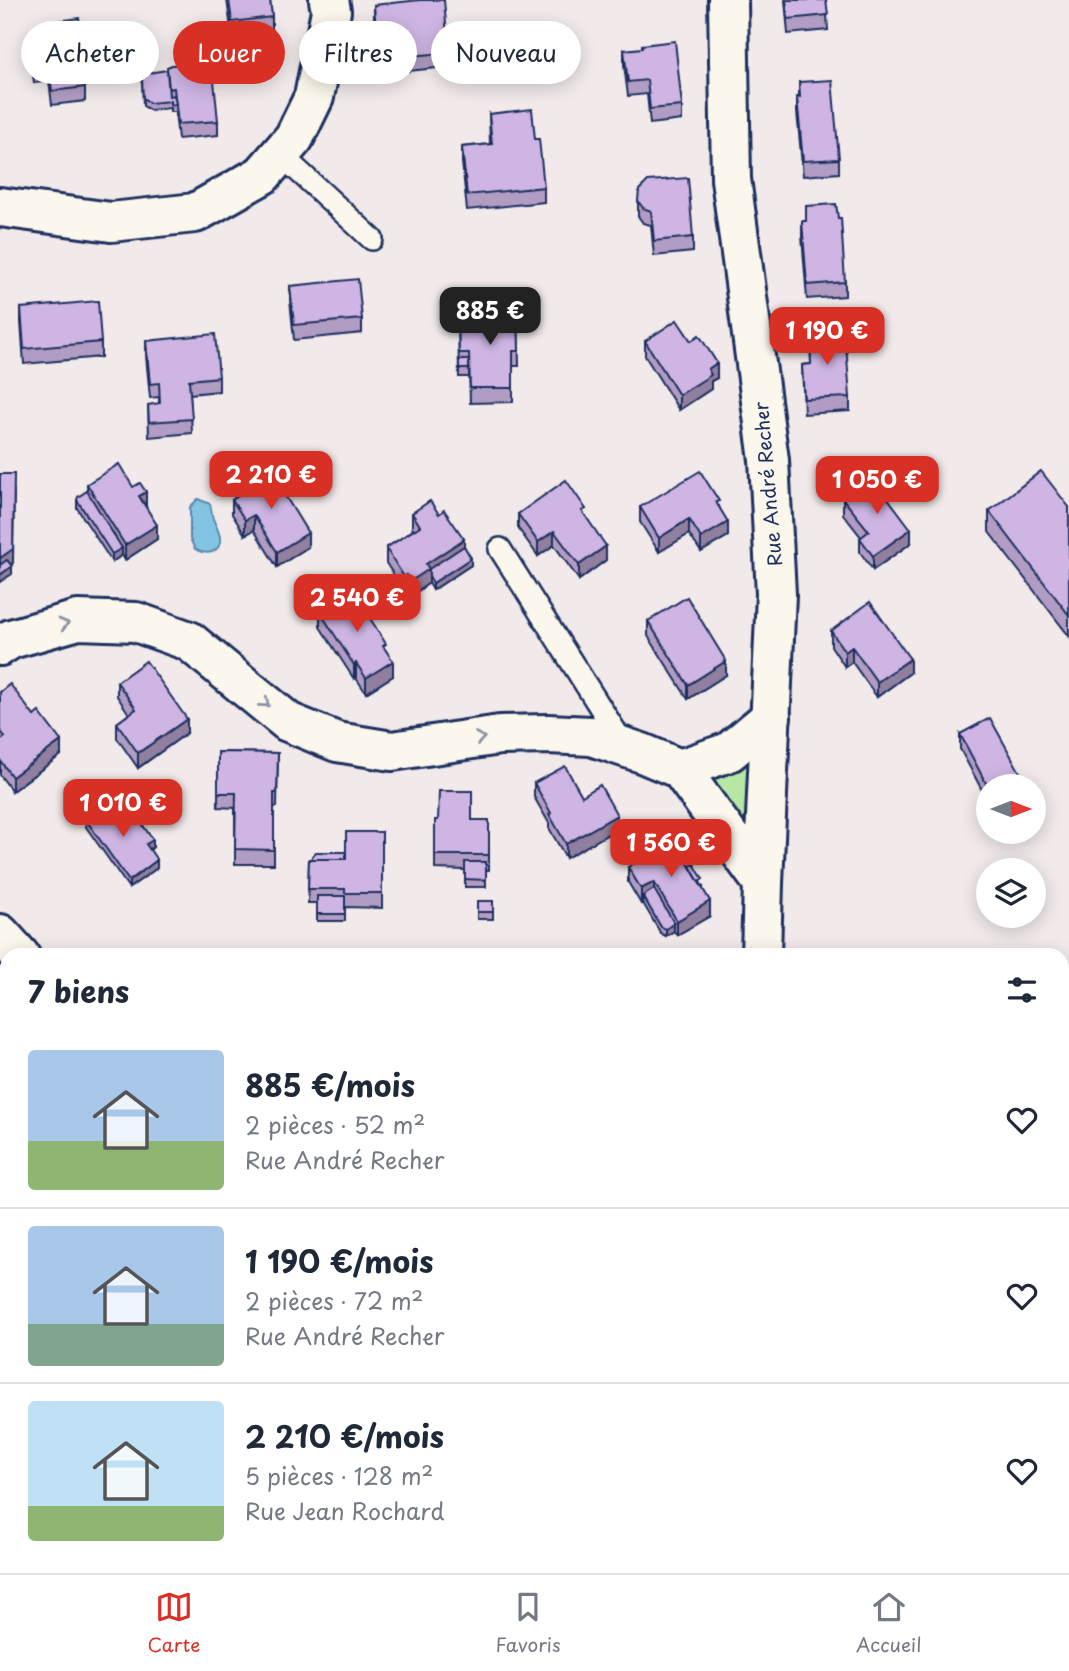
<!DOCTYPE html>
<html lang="fr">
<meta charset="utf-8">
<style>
:root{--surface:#fff;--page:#f6f6f7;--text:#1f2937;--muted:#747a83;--line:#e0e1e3;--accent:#d93025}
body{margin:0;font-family:"Playpen Sans",sans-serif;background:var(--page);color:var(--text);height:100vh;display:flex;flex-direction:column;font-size:26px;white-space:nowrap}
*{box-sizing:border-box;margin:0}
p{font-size:23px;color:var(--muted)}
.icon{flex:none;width:38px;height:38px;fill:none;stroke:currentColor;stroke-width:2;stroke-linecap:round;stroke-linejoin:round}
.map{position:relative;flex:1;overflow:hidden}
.sheet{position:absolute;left:0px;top:948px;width:1069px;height:625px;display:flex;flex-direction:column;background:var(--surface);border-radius:21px 21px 0 0;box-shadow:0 4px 18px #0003}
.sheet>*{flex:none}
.banner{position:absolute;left:21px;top:21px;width:700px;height:63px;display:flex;gap:14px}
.needle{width:46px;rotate:90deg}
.tools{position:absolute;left:976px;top:774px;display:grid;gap:14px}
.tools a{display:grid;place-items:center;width:70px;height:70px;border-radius:50%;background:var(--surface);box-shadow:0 4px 18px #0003;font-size:35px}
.price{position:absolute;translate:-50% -60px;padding:0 16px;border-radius:14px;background:var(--accent);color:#fff;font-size:23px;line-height:46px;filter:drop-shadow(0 2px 4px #0008)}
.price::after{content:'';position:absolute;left:50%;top:42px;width:21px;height:16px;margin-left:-10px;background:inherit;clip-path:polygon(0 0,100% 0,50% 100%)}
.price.on{background:#222;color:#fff}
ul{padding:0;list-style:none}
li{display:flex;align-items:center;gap:21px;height:175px;padding:0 28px}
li+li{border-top:2px solid var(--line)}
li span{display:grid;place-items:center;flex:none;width:196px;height:140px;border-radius:7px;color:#555}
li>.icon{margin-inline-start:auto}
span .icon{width:84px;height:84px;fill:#fffc;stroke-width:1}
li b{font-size:30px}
h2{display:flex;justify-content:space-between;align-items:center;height:84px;padding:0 28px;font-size:30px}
.pill{padding:0 24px;border-radius:32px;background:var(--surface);box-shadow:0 4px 18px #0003;font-size:24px;line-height:63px}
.pill.on{background:var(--accent);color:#fff}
.menu{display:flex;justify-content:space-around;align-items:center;height:98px;border-top:2px solid var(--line);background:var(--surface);font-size:19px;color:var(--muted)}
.menu a{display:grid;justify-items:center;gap:4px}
.menu .on{color:var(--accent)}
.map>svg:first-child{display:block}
.green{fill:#b7e6a5;stroke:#698a82;stroke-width:2}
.water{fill:#83c4e3;stroke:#5988ae;stroke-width:2}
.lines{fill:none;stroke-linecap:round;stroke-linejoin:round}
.lane-casing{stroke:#1b2f5e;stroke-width:26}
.street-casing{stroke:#1b2f5e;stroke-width:44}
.lane{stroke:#fbf7ec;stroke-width:21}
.street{stroke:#fbf7ec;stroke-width:38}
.wall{fill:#b19cc3;stroke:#1b2f5e;stroke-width:2}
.shaded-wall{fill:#907f9f;stroke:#1b2f5e;stroke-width:2}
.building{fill:#ceb5e3;stroke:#1b2f5e;stroke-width:2}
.oneway{stroke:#8b93a5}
.labels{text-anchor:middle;stroke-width:7;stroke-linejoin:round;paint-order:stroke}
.street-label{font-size:19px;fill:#1b2f5e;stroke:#fbf7ec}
</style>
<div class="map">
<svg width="1069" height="1573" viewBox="0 0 1069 1573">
<rect width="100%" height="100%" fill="#f2eaea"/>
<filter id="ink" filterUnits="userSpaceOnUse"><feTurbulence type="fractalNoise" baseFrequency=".0143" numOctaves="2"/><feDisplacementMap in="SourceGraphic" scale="14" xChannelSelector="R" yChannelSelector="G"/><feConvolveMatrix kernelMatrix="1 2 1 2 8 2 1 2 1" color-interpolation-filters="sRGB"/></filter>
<g filter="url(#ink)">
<polygon class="green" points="754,756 747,833 705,776"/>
<path class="water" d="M 198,499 L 210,504 C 212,510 211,516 214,521 C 218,531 227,545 212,552 C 205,554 200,552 195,549 L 190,539 L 190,507 Z"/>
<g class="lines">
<defs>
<g id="lane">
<polyline points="280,154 372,239"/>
<polyline points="500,549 624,745"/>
</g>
<g id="street">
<polyline points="728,0 731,179 769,460 776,594 763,883"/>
<polyline points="0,207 111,222 195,213 262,175 294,138 314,97 331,11 329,0"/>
<polyline points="0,646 11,639 78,620 136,622 189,641 288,722 337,742 392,751 500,735 548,734 591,736 642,753 680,769 763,883 761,956"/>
<polyline points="680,769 729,752 771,717"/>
<polyline points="0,934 20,956"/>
<polyline points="1069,1482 1062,1483 1069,1534"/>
<polyline points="572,1566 577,1573"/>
</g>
</defs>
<use href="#lane" class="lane-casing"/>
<use href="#street" class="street-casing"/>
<use href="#lane" class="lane"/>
<use href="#street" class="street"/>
</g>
<g class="wall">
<polygon points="227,0 270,0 272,17 272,31 232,36"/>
<polygon points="785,0 826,0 828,30 788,34"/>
<polygon points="374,5 447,35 447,49 445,49 446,67 409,71 408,53 377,56 374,19"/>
<polygon points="56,21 85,87 85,101 52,105 49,81 34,83 30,49 30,35 57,32"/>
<polygon points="624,50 682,106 682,120 650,124 647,94 628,96 624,65"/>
<polygon points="167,70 218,121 218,135 178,139 175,112 170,112 170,108 150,110 143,106 142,79"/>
<polygon points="799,82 839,159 839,173 803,176 797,112 797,97 799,97"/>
<polygon points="489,114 544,187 544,202 467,210 462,162 462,147 490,144"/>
<polygon points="638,201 693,237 693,252 654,256 651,225 643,223 638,216"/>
<polygon points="806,206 845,282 845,296 807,299 802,236 802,221 806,221"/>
<polygon points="290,286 362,319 362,333 294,340 290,300"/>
<polygon points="21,308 101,342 101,357 24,364 21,322"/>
<polygon points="518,312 519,366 513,366 513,402 470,403 469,367 469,377 459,377 458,313"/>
<polygon points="810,332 850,397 850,411 804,414 802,365 811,364"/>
<polygon points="146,341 219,377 219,391 190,394 192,433 149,437 148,405 159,404 159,397 150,398 146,356"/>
<polygon points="645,341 691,341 717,378 711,381 711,389 679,410 645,356"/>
<polygon points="87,484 146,506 157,539 125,560 122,555 112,562 77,508 77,500 87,491"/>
<polygon points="238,490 308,547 277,567 254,530 245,535 232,514 232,500 238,495"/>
<polygon points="843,499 911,543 873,570 860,552 860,538 861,537 843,514"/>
<polygon points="719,506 728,536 701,552 689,534 659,552 640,522 640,507"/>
<polygon points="1069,507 1069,636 989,532 989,511"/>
<polygon points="412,513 439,514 464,546 471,565 433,590 429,583 411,596 406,590 404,591 386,563 386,548 413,530 412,528"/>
<polygon points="518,514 586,516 606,560 579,580 554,545 538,556 518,528"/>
<polygon points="320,612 386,651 393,676 366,693 356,678 354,679 320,627"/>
<polygon points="648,621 726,675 688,699 648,636"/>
<polygon points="831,631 910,673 877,697 852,662 845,667 831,646"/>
<polygon points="117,682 187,733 138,768 117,738 117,723 129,714 117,696"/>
<polygon points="0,692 34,716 61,755 12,791 0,775"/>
<polygon points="960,734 1022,786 989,786 989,803 960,749"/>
<polygon points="218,752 278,753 277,807 274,807 274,864 235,864 235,808 218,807"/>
<polygon points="534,783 582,796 617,829 566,858 549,828 549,823 534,797"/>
<polygon points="126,816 153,847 150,850 157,868 129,888 86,827 86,820"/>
<polygon points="435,820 489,820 489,870 486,870 486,887 465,887 465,870 435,869"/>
<polygon points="382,832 382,908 345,907 345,921 317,921 317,903 308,903 309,859 346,852"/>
<polygon points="640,857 690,866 703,887 702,887 710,916 677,935 674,931 666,936 661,934 643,903 641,904 628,882 628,867 640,860"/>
<rect x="477" y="901" width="16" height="18"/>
<polygon points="7,1265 7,1305 0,1299 0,1273"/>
<polygon points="629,1566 675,1566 665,1573 634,1573"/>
</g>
<g class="shaded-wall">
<polygon points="717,363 717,378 711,381 711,389 679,410 679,395 708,369"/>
<polygon points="14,489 13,563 0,573 0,558"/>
<polygon points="146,492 146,506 139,496"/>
<polygon points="254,515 254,530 245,535 245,520"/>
<polygon points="689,519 689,534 659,552 659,538"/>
<polygon points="728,522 728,536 701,552 701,538"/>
<polygon points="157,525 157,539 125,560 125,545"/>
<polygon points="911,529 911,543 873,570 873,556"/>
<polygon points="554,531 554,545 538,556 538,542"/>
<polygon points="308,533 308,547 277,567 277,552"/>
<polygon points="464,539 464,553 429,576 429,583 411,596 411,581 426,564"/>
<polygon points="606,546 606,560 579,580 579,565"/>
<polygon points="122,548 122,555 112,562 112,554"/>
<polygon points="471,558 471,565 433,590 433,583"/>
<polygon points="12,566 12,574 0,582 0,575"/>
<polygon points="406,575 406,590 404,591 404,577"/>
<polygon points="852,647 852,662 845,667 845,652"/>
<polygon points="910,659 910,673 877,697 877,682"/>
<polygon points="393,661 393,676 366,693 366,678"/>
<polygon points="726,661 726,675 688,699 688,685"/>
<polygon points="356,663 356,678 354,679 354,665"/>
<polygon points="187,719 187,733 138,768 138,753"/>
<polygon points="61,741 61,755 12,791 12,777"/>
<polygon points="1022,776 1022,786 1004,786"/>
<polygon points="617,815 617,829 566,858 566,844"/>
<polygon points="153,840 153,847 146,852 146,844"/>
<polygon points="157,860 157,868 129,888 129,881"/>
<polygon points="654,882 654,896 643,896 643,903 641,904 641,889"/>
<polygon points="710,901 710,916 677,935 677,921"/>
<polygon points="674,923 674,931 666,936 666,929"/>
<polygon points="54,1566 73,1566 67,1573 48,1573"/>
<polygon points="653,1566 675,1566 665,1573 643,1573"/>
</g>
<g class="building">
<polygon points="229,0 270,0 272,17 232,22"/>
<polygon points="420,0 444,0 447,35 443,35 446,53 409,56 408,39 377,42 374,5"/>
<polygon points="786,0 826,0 828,15 788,19"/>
<polygon points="79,18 81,29 58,32 56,21"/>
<polygon points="82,29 85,87 52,91 49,67 34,69 30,35"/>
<polygon points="675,41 682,106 650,109 647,80 628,82 624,50 642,48 642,45"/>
<polygon points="212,61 218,121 178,124 174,88 169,89 167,67 172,65"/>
<polygon points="167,70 169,96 174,95 176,104 170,105 170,101 150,103 143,98 142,79 148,73"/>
<polygon points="832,80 839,159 803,161 797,97 800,97 799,82"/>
<polygon points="532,109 535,139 539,139 544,187 467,195 462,147 492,144 489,114"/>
<polygon points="688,178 693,237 654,241 651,211 643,208 638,201 639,190 648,181"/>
<polygon points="836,204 838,218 841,218 845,282 807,285 802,221 806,221 806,206"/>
<polygon points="358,279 362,319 294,325 290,286"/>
<polygon points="98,301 101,342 24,349 21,308"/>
<polygon points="518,312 519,351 513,351 513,388 470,388 469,353 459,353 458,313"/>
<polygon points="677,320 691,341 699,335 717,363 708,369 711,375 679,395 645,341"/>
<polygon points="845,330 850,397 804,399 802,365 811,364 810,332"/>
<polygon points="215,334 219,377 189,380 192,419 149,422 148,405 160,403 159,383 150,384 146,341"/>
<rect x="459" y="360" width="10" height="9"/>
<polygon points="119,464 133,487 140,483 146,492 139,496 157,525 125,545 87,484"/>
<polygon points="270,471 308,533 277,552 254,515 245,520 232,500 241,494 238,490"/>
<polygon points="700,471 719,501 716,502 728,522 701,538 689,519 659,538 640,507"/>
<polygon points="1041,471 1069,507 1069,615 989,511"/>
<polygon points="0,474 14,474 13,549 0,558"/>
<polygon points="872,477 911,529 873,556 860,538 869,531 843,499"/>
<polygon points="566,480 586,509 582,511 606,546 579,565 554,531 538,542 518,514"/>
<polygon points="87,491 122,548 112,554 77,500 78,497"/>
<polygon points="430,501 439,514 444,510 464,539 426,564 429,569 411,581 406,575 404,577 386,548 420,526 412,513"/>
<polygon points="464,546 471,558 433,583 429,576 429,569"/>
<polygon points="7,560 12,566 0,575 0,565"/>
<polygon points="353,591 386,644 383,646 393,661 366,678 356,663 354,665 320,612"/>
<polygon points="687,597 726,661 688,685 648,621"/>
<polygon points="870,602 910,659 877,682 852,647 845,652 831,631"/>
<polygon points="146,661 187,719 138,753 117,723 136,709 117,682"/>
<polygon points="10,684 34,716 39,712 61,741 12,777 0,760 0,741 5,737 0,730 0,692"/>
<polygon points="990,718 1022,776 1004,786 989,786 989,789 960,734"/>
<polygon points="218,752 278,753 277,793 274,793 274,850 235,849 236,793 218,793"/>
<polygon points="565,766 582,796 600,785 617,815 566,844 549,814 551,813 534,783"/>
<polygon points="439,791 472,791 472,820 489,820 489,855 435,855 435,820 438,820"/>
<polygon points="115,800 126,816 133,811 153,840 146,844 157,860 129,881 86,820"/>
<polygon points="346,832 382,832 382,893 345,893 345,889 308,889 309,859 346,859"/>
<polygon points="673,838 710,901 677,921 654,882 641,889 628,867 642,859 640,857"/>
<polygon points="316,852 346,852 346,859 312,859 312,856"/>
<polygon points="465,862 486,862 486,880 465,879"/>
<polygon points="694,864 703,879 699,882 690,866"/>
<polygon points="654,889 674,923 666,929 661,927 643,896"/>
<rect x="317" y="896" width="28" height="18"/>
<rect x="477" y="901" width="16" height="11"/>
<polygon points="198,954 255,955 255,956 198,956"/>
<polygon points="7,1265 7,1284 0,1278 0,1273"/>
<polygon points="2,1480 7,1484 7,1566 54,1566 48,1573 0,1573 0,1482"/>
<polygon points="639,1566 653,1566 643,1573"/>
<polygon points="843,1566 918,1566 918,1572 843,1573"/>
<polygon points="985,1566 1022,1566 1023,1573 985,1573"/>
</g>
<defs><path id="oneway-chevron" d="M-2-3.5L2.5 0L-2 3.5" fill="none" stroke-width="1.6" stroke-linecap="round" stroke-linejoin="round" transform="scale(1.75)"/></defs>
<g class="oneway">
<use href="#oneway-chevron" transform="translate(64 624) rotate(-15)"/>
<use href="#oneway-chevron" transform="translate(265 703) rotate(40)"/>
<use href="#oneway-chevron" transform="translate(480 738) rotate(-9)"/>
</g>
</g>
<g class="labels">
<g class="street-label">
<text transform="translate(768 484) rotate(-95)" y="7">Rue André Recher</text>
</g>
</g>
</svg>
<div class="tools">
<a><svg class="needle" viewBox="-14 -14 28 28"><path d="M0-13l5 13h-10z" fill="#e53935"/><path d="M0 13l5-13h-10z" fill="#747a83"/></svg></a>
<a><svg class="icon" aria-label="layers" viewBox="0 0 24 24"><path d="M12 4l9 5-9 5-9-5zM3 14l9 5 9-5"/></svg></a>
</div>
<b class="price on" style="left:490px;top:347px">885 €</b>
<b class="price" style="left:827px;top:367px">1 190 €</b>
<b class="price" style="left:271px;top:511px">2 210 €</b>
<b class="price" style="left:877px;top:516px">1 050 €</b>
<b class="price" style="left:357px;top:634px">2 540 €</b>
<b class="price" style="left:123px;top:839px">1 010 €</b>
<b class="price" style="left:671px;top:879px">1 560 €</b>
<div class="banner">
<a class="pill">Acheter</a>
<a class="pill on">Louer</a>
<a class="pill">Filtres</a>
<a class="pill">Nouveau</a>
</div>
<section class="sheet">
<h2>7 biens<svg class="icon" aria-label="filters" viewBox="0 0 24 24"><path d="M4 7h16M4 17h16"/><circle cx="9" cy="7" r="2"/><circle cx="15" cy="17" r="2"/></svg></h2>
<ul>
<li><span style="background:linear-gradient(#a9c7e8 65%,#8fb573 0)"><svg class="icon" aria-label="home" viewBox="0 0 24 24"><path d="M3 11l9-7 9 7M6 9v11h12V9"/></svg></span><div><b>885 €/mois</b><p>2 pièces · 52 m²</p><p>Rue André Recher</p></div><svg class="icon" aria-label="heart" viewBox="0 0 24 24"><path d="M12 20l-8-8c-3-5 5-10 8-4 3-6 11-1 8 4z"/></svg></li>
<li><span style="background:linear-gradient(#a9c7e8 70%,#7fa58c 0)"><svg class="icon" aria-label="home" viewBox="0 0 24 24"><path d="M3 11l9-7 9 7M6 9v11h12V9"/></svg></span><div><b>1 190 €/mois</b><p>2 pièces · 72 m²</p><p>Rue André Recher</p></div><svg class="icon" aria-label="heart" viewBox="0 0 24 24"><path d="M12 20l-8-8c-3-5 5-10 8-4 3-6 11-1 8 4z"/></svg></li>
<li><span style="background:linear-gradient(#bfe0f5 75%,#8fb573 0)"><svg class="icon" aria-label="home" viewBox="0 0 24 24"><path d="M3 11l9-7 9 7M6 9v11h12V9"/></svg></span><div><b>2 210 €/mois</b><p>5 pièces · 128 m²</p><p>Rue Jean Rochard</p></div><svg class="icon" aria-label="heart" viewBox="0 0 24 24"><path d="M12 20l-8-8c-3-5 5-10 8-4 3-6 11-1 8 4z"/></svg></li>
</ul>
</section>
</div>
<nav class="menu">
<a class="on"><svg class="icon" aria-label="map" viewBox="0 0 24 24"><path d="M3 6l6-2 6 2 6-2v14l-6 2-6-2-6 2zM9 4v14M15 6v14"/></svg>Carte</a>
<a><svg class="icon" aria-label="saved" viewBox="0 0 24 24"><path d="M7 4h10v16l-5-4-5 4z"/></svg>Favoris</a>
<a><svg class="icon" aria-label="home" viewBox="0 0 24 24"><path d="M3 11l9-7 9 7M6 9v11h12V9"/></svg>Accueil</a>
</nav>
